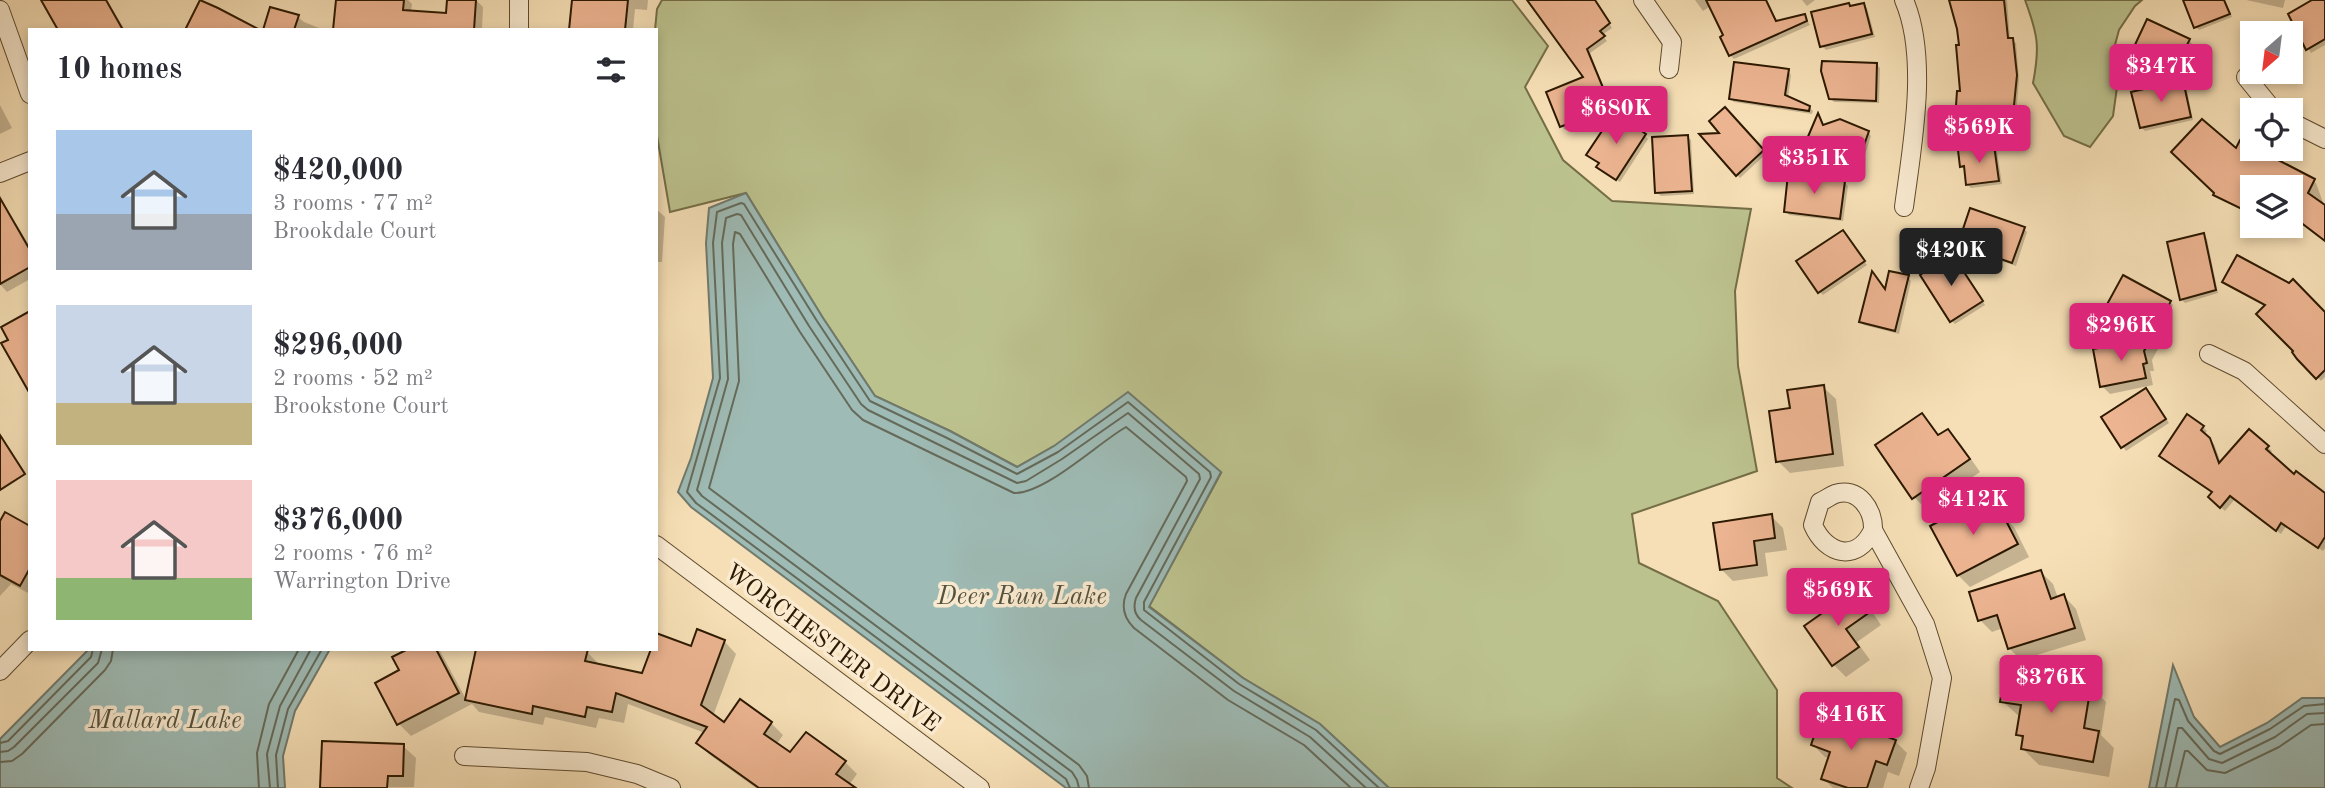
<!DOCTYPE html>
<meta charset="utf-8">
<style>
:root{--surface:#fff;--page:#f7f7f7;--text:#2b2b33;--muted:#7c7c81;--accent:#db2777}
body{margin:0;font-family:"Old Standard TT",serif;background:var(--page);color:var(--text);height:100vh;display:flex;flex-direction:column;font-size:26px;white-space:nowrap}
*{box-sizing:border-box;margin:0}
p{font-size:23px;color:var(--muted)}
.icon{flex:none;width:38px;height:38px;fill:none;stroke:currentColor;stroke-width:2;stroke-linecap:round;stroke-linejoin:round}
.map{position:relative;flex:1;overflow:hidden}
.details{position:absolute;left:28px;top:28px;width:630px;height:623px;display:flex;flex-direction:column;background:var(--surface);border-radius:0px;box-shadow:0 4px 10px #0003}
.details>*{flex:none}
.needle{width:46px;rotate:208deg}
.tools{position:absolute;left:2240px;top:21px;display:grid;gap:14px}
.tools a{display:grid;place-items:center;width:63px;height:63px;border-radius:0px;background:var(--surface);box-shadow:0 4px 10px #0003;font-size:35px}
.price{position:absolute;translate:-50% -60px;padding:0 16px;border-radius:7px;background:var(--accent);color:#fff;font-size:23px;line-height:46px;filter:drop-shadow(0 2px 4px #0008)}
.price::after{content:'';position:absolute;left:50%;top:42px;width:21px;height:16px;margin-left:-10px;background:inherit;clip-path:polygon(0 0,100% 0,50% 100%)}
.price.on{background:#222;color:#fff}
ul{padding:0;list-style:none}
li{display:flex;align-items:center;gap:21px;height:175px;padding:0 28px}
li span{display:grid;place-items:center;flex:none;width:196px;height:140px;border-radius:0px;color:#555}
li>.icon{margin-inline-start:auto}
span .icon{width:84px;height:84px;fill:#fffc;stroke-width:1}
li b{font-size:30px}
h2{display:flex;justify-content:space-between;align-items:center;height:84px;padding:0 28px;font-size:30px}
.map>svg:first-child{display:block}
.green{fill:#bcc28e;stroke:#746e47;stroke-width:2}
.water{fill:#9ebbb5;stroke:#707a6d;stroke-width:2}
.shadow{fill:#0003}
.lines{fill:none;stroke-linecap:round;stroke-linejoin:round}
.shore{stroke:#656a5a;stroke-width:2}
.building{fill:#ecb491;stroke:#2c1900;stroke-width:2}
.minor-casing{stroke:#5e4a2e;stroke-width:20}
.minor{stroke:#f9ead0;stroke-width:18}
.labels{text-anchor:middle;stroke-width:7;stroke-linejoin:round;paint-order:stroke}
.street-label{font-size:24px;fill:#2c1900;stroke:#f9ead0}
.water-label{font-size:26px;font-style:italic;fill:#54523f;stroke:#f9ead0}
</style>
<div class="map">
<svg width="2325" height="788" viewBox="0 0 2325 788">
<rect width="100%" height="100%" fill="#f6dfb6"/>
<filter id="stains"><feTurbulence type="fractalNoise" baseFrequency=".00286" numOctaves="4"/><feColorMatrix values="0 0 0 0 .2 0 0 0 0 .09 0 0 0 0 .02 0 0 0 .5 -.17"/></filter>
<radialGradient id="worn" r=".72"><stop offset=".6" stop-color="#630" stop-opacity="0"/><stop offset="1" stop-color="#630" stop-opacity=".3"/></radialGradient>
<g class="green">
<polygon points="662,0 1512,0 1548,46 1525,87 1563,160 1612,201 1751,209 1735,291 1738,366 1757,471 1632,514 1639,563 1718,601 1777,690 1777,778 1792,788 1389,788 1320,724 1243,678 1149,606 1221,473 1054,446 1017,467 950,431 875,396 823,318 746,193 670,212 656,130 655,30 657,9"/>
<path d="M 2025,0 L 2142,0 L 2135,6 L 2119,30 L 2112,56 L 2118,80 L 2113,116 L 2090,147 L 2064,136 L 2033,83 C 2040,47 2038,35 2025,0 Z"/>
</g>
<g class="water">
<polygon points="746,193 823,318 875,396 950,431 1017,467 1054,446 1128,392 1221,472 1149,607 1243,678 1320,724 1389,788 1066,788 691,507 678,492 691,458 713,378 706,243 709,208"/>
<polygon points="89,649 330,649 295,711 283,756 285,788 0,788 0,739"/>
<polygon points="2173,665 2194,717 2220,747 2267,723 2302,698 2325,698 2325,788 2149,788"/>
</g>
<g class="shadow">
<polygon points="50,0 107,0 125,30 60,30"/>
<polygon points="352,0 408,0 412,4 411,12 448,15 449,0 476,0 483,7 482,30 349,30"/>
<polygon points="581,0 648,0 647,10 635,9 633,30 570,30"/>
<polygon points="1530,0 1595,0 1612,28 1602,35 1607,41 1590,53 1613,111 1565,130 1561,126 1586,78"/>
<polygon points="1695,0 1719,0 1703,11"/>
<polygon points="1765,0 1777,22 1804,15 1810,25 1734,59 1730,55 1718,21"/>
<polygon points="1802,0 1815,0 1807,6"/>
<polygon points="1950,0 2007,0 2010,40 2016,43 2019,79 2015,128 1960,123 1957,119 1962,94 1961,47 1959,28"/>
<polygon points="2185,0 2225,0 2232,17 2199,30 2196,27"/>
<polygon points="2246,0 2285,0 2283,8"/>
<polygon points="2315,0 2325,0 2325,45 2311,53 2290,15"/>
<polygon points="1849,4 1852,8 1864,5 1867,8 1875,37 1826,50 1822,46"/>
<polygon points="298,17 304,22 324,30 265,30"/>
<polygon points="2189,40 2192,44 2187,55 2190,58 2182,75 2144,57 2135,49"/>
<polygon points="1876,64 1880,68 1879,103 1834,102 1830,98"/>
<polygon points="1788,71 1791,75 1788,98 1809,107 1813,111 1812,114 1734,102 1730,99"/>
<polygon points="2182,82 2186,86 2193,120 2145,131 2141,127"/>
<polygon points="0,105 12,128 0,134"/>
<polygon points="1725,109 1766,154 1740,178 1702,136 1723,135"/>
<polygon points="1819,116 1825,126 1868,132 1871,136 1860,170 1813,150 1810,147"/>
<polygon points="1645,136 1648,139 1620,182 1602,171"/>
<polygon points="1687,137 1691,140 1694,194 1661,196 1657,193"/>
<polygon points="2241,143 2299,171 2316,183 2325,208 2325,240 2300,221 2295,233 2281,226 2291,226 2291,187 2252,187 2252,215 2215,194"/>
<polygon points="1994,147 1997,151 2002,184 1971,188 1968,185 1965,170 1961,166"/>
<polygon points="1844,182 1848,186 1843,221 1789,215 1786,211"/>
<polygon points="656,209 665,217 662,262 656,262"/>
<polygon points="9,217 17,225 30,247 30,279 7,292 0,284 0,222"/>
<polygon points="2024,229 2027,232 2016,266 1964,248 1960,244"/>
<polygon points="2204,235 2207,239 2218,293 2185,303 2181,299"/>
<polygon points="1846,236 1867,265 1823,295 1820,292"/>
<polygon points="1955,259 1985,305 1955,324 1952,321"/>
<polygon points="1908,277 1911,281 1899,334 1864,325 1861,322 1886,292"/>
<polygon points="2224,282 2325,319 2325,377 2321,381 2294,352 2267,306"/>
<polygon points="2170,302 2173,305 2157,336 2111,311"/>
<polygon points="2151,339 2159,347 2152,360 2154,371 2150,371 2153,385 2110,394 2102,386"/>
<polygon points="1823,387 1836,399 1844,466 1790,473 1778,461 1792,410"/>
<polygon points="2149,393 2169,423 2126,451 2103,417"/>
<polygon points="1922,415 1940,436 1948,431 1960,443 1980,472 1926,509 1914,497"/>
<polygon points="2203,427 2207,431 2204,435 2214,444 2221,463 2249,431 2272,451 2270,454 2325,502 2325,548 2323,551 2286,526 2281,534 2235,499 2225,511 2210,497 2214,493 2166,460"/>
<polygon points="0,434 24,471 0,485"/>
<polygon points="1979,502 1994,519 2002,515 2014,527 2029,557 1970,587 1958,575 1932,526"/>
<polygon points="1771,516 1783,528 1787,550 1765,553 1768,576 1733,581 1721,569"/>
<polygon points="0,524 30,528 28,593 11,584 0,596"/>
<polygon points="2041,572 2053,584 2058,598 2064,596 2076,609 2086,640 2021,660 2009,648 2003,628 1992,632 1980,620"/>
<polygon points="1855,592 1867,604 1881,625 1857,642 1870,660 1846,677 1834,665"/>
<polygon points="724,641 736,654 713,716 725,724 771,723 783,735 776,745 791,755 845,762 857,774 849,785 853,788 756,788 710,755 698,743 705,733 628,704 624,723 599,718 596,728 545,717 543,725 479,712 472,704 411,736 399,724 402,671 412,649 439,649 467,701 478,649 587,652 599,664 598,666 643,675 692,648"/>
<polygon points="2090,686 2106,702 2101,735 2114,748 2109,777 2039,765 2023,749 2024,741 2018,734 2021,718 2002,701"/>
<polygon points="1895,741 1907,753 1899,776 1888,772 1883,788 1833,788 1823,778 1830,758 1825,757 1813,745"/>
<polygon points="403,746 416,758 414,787 322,788"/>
</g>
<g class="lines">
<g class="shore">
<polyline points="0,743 8,741 91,657 93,649"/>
<polyline points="0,752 8,751 14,747 98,663 102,649"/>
<polyline points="0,762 12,761 22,754 105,670 111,661 113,649"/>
<polyline points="259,788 257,753 269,704 299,649"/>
<polyline points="270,788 267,754 280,706 311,649"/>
<polyline points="278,788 276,755 288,709 322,649"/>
<polyline points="1070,788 1066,779 696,503 687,492 720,378 713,243 717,212 741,203 744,204 817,321 870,401 947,438 1017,474 1058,452 1128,402 1210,472 1211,477 1144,602 1144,610 1239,684 1316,730 1379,788"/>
<path d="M 1079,788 L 1077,780 L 1072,772 L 702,496 L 697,490 L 728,379 L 722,243 L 726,218 L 737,214 L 741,215 L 809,326 L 861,404 L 868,410 L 1017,483 L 1026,481 L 1062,459 L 1128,413 L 1199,474 L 1200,479 L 1136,598 C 1133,607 1134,614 1141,620 L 1234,691 L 1310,737 L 1366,788"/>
<path d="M 1089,788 L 1087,776 L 1079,765 L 709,488 L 739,381 L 733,244 L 735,232 L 740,234 L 800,332 L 852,410 L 863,420 L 1014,493 C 1045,494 1098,443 1126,427 L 1186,477 L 1187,481 L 1126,594 C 1121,607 1124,618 1134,628 L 1228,700 L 1304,745 L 1351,788"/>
<polyline points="2156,788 2175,699 2179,700 2188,721 2214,751 2220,754 2270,729 2304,706 2325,704"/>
<polyline points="2165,788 2178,728 2182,728 2209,759 2222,763 2275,737 2307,714 2325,713"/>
<polyline points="2176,788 2185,751 2188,751 2207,770 2225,773 2279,747 2311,725 2325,724"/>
</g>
</g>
<g class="building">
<polygon points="41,0 106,0 123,30 58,30"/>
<polygon points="200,0 218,8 260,30 185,30"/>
<polygon points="336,0 404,0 403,10 446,13 447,0 476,0 474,30 333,30"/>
<polygon points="572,0 628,0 625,30 569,30"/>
<polygon points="1527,0 1595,0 1610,23 1600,31 1605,36 1587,49 1611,107 1560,127 1546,92 1583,77"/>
<polygon points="1706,0 1766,0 1776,21 1805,14 1807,21 1729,56 1720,37 1723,35"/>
<polygon points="1949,0 2004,0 2008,38 2013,38 2017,75 2012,125 1955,120 1957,91 1960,91 1956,45 1959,45 1957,29"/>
<polygon points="2183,0 2224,0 2230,14 2194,28"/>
<polygon points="2312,0 2325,0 2325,39 2306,50 2288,14"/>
<polygon points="1849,3 1850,6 1864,3 1872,34 1820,47 1811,12"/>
<polygon points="270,7 299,15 294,30 263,30"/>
<polygon points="2147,19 2190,39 2184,51 2188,53 2179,73 2138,54 2139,53 2133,49"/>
<polygon points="1822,61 1877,63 1876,101 1829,99 1821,71"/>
<polygon points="1734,62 1789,69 1785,95 1810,106 1809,111 1729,99"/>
<polygon points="2183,80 2191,117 2140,128 2131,92"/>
<polygon points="1725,107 1764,150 1736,176 1699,134 1719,133 1709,121"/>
<polygon points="1614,113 1646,134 1616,180 1596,167 1599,163 1586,155"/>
<polygon points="1818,113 1823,125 1840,119 1869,131 1856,168 1808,147 1810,141 1807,139"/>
<polygon points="2202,119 2236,148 2240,140 2252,146 2252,149 2257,149 2315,179 2308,193 2325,205 2325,241 2291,215 2291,187 2252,187 2252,203 2248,212 2213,195 2214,193 2171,152"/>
<polygon points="1688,135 1692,191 1655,193 1652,137"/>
<polygon points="1994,145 1999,181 1966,185 1964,166 1960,167 1958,150"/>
<polygon points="1788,174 1845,181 1840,219 1784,212"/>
<polygon points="0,198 30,250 30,267 0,284"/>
<polygon points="1970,208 2025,227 2012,263 1958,244"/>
<polygon points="1843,230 1865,261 1818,293 1796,261"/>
<polygon points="2204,233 2216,290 2180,300 2167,242"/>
<polygon points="1952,254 1983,301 1950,322 1920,275"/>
<polygon points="2237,255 2289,283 2293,279 2325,312 2325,370 2316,379 2297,359 2292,352 2293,351 2256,314 2265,305 2222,282"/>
<polygon points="1872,271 1885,289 1889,271 1909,275 1895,331 1859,322"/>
<polygon points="2123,275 2171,301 2153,334 2105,308"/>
<polygon points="30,311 30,394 1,343 8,340 1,327"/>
<polygon points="2152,338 2144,351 2147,363 2143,364 2146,378 2100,387 2093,349"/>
<polygon points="1824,385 1833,454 1776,462 1769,411 1790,408 1787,390"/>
<polygon points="2146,388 2166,419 2121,448 2101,417"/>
<polygon points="1922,413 1938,435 1948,429 1970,459 1912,499 1875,445"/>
<polygon points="2187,414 2204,426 2201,430 2210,438 2219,463 2249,429 2269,446 2266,449 2294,474 2296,471 2325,493 2325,537 2318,548 2281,523 2276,531 2230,496 2220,508 2208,497 2212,492 2159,456"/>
<polygon points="0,435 25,474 0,490"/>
<polygon points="1980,500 1990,520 2002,513 2018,544 1957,576 1930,526"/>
<polygon points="5,512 30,526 30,568 20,586 0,575 0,521"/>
<polygon points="1772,514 1775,538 1754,541 1757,565 1720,570 1713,523"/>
<polygon points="2041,570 2051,599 2064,594 2075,628 2008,649 1997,615 1978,621 1969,592"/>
<polygon points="1855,590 1870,612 1846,629 1859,647 1832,666 1804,626"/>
<polygon points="697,629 725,640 701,705 724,722 740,699 772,722 764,734 790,752 806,732 846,761 836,774 856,788 759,788 696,743 707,727 616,693 612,712 587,707 585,717 533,706 532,714 465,700 476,649 588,649 585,661 642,673 651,649 656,649 656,633 691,646"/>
<polygon points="408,649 436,649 459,693 397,725 375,683 399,670 392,657"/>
<polygon points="2005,670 2091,685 2084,728 2099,731 2093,762 2021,749 2023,736 2016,735 2021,705 2000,702"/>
<polygon points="1822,713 1896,740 1887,765 1876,761 1867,788 1848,788 1821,779 1830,752 1811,745"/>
<polygon points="322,741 404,744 403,776 388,776 387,788 320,788"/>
</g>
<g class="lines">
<defs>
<g id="minor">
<polyline points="1643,0 1672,42 1669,69"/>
<path d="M 1904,0 C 1929,58 1912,146 1904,207"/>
<polyline points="0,10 30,94"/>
<polyline points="519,30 519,0"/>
<polyline points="2246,77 2273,110"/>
<polyline points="2291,122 2325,139"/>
<polyline points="0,173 30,161"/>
<polyline points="2209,354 2244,371 2325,444"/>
<path d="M 1873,530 C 1857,563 1826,555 1813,525 L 1820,502 C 1825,500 1830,496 1835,494 C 1858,486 1874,510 1873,530 L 1925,624 L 1942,678 L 1926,768 L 1919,788"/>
<polyline points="656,545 980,788"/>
<polyline points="0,671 30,640"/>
<polyline points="464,756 587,762 637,774 671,788"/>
</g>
</defs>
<use href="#minor" class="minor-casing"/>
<use href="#minor" class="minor"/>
</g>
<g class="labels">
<g class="street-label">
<text transform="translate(833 647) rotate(37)" y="8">WORCHESTER DRIVE</text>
</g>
<g class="water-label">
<text x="1022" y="604">Deer Run Lake</text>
<text x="165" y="728">Mallard Lake</text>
</g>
</g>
<rect width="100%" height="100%" filter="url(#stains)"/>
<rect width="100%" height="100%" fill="url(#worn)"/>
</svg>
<div class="tools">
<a><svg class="needle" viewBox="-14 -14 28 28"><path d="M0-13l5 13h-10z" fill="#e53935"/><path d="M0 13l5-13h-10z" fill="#7c7c81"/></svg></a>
<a><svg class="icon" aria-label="locate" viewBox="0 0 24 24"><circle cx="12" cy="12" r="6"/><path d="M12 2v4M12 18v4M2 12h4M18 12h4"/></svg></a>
<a><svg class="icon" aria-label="layers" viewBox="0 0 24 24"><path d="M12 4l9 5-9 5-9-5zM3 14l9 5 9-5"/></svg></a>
</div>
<b class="price" style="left:2161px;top:104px">$347K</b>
<b class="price" style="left:1616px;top:146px">$680K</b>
<b class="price" style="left:1979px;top:165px">$569K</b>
<b class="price" style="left:1814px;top:196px">$351K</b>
<b class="price on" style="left:1951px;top:288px">$420K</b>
<b class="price" style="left:2121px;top:363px">$296K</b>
<b class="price" style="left:1973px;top:537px">$412K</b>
<b class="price" style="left:1838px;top:628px">$569K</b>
<b class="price" style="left:2051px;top:715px">$376K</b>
<b class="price" style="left:1851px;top:752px">$416K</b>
<section class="details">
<h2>10 homes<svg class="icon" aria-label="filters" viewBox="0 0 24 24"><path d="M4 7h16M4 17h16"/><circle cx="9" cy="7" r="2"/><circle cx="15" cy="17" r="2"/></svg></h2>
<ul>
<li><span style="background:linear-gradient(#a9c7e8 60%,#9aa5b1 0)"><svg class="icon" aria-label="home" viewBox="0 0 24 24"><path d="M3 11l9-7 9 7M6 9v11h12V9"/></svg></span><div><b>$420,000</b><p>3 rooms · 77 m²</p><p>Brookdale Court</p></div></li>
<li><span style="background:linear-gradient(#c9d6e8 70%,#c2b280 0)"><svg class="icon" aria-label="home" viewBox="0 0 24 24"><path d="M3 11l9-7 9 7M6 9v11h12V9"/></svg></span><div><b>$296,000</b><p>2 rooms · 52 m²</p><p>Brookstone Court</p></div></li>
<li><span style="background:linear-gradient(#f6c9c9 70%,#8fb573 0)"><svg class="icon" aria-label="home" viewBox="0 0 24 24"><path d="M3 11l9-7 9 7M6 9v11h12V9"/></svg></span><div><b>$376,000</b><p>2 rooms · 76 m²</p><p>Warrington Drive</p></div></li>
</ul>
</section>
</div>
